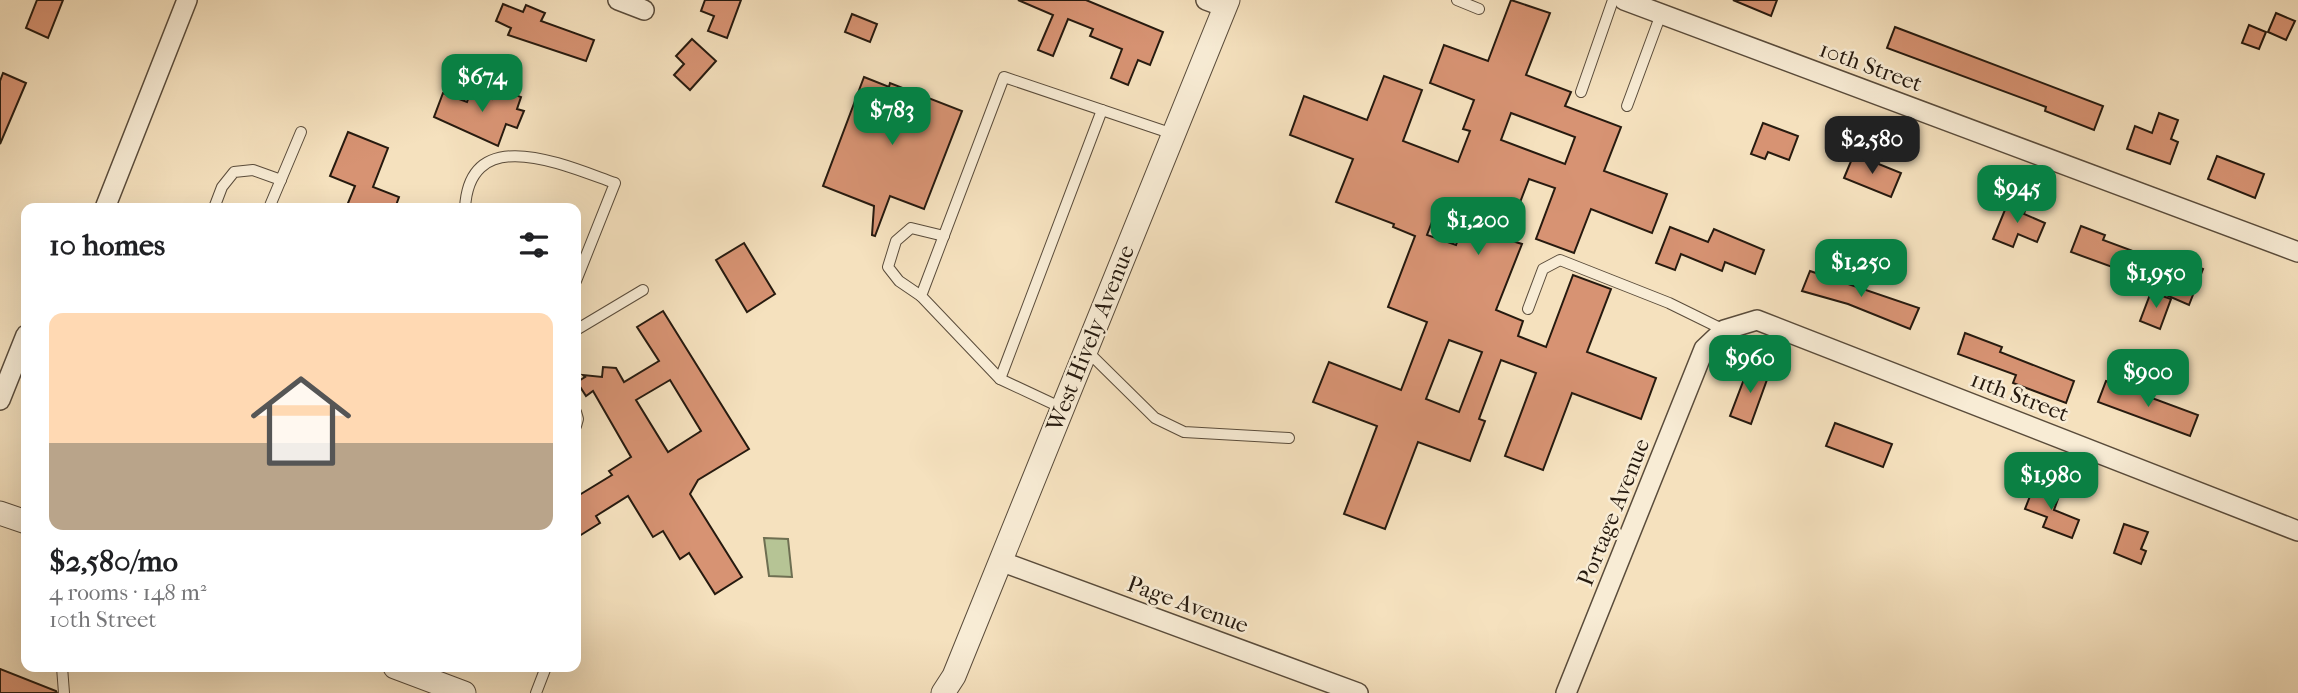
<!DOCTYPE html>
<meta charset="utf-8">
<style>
:root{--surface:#fff;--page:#f2f2f2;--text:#202124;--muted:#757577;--line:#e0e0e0;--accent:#0b8043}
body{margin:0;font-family:"IM FELL French Canon",serif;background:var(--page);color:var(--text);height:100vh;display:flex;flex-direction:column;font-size:26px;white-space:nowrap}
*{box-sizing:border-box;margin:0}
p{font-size:23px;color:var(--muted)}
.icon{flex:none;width:38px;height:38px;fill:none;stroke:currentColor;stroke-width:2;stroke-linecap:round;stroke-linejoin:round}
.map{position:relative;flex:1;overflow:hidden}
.side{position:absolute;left:21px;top:203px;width:560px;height:469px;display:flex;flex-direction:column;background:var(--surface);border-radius:14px;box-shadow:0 7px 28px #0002}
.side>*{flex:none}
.price{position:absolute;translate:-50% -60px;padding:0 16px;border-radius:14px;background:var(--accent);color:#fff;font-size:23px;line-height:46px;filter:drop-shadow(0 2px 4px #0008)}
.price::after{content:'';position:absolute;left:50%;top:42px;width:21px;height:16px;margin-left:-10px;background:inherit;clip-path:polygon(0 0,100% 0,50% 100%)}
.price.on{background:#222;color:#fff}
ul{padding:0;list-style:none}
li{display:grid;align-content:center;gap:14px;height:371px;padding:0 28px}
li+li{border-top:2px solid var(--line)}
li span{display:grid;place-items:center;height:217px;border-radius:14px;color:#555}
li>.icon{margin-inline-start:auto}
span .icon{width:126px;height:126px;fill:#fffc;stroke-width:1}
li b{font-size:30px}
h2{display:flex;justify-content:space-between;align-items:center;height:84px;padding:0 28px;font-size:30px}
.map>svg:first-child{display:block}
.green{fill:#b6c495;stroke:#6e6f52;stroke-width:2}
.building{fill:#d79373;stroke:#261a0f;stroke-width:2;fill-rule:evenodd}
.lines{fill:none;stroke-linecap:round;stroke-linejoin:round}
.service-casing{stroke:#5a4c3b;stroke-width:12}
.minor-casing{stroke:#5a4c3b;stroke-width:22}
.tertiary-casing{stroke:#5a4c3b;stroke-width:25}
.service{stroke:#f8ecd5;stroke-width:10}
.minor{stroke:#f8ecd5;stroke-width:19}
.tertiary{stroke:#f8ecd5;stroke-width:23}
.labels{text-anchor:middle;stroke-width:5;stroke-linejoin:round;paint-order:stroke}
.street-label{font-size:23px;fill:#261a0f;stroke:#f8ecd5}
</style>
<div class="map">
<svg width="2298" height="693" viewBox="0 0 2298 693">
<rect width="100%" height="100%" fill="#f5e1be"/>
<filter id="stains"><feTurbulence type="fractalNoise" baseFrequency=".00286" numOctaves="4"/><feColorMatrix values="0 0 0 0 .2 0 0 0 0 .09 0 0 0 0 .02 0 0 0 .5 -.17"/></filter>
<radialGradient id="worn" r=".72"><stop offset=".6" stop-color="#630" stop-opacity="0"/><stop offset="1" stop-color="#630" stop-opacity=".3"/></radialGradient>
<polygon class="green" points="764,538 788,539 792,577 769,576"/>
<g class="building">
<polygon points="37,0 63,0 48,38 26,28"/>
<polygon points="705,0 741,0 727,38 708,31 714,16 701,11"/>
<polygon points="1018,0 1086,0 1163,32 1150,65 1138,60 1128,85 1111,78 1122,49 1090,36 1093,29 1068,19 1053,56 1038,50 1053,15"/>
<path d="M 1511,0 L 1550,13 L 1526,75 L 1571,92 L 1565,106 L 1621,127 L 1604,171 L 1667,194 L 1652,233 L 1591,209 L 1574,253 L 1536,239 L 1555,188 L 1529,179 L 1506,239 L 1522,244 L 1496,310 L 1523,321 L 1518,336 L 1546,347 L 1573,275 L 1611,289 L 1587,352 L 1656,378 L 1641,419 L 1572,393 L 1543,470 L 1505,456 L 1536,373 L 1501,360 L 1479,419 L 1485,421 L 1470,461 L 1418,442 L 1385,529 L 1344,514 L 1377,426 L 1313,402 L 1329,362 L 1401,390 L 1427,322 L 1388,307 L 1415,236 L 1393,227 L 1394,224 L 1336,202 L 1353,159 L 1290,135 L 1304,96 L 1367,120 L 1384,76 L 1422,90 L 1403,141 L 1458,162 L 1470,131 L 1463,129 L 1474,100 L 1430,83 L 1444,45 L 1488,61 ZM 1511,113 L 1575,137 L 1565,164 L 1501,140 ZM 1437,209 L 1465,220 L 1456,245 L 1427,235 ZM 1449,340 L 1482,352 L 1459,412 L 1426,399 Z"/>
<polygon points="1733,0 1777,0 1771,16"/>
<polygon points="503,4 523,12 526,5 545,13 541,21 594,40 586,61 508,35 511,28 496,21"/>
<polygon points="2276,13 2295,21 2286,40 2268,32"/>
<polygon points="852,14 877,24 870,42 845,32"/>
<polygon points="2249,25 2266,32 2259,49 2242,43"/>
<polygon points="1895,27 2103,106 2094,130 2045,111 2046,107 1887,48"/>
<polygon points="692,39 716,61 690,90 674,75 684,64 676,56"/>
<polygon points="3,73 26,83 0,144 0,81"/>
<polygon points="864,77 889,87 890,83 962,111 924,209 890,196 875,236 872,235 874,206 823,186"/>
<polygon points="496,88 521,97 517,109 524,111 517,128 506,124 498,146 434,117 443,93 467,102 471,91 492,99"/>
<polygon points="2159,113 2178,120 2171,139 2178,142 2170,164 2127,149 2135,126 2152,133"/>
<polygon points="1763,123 1798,136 1789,160 1768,152 1765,159 1751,154"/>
<polygon points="348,132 388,148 373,187 399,197 395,208 346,208 355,186 330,176"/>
<polygon points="1854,154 1901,173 1891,197 1844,178"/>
<polygon points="2217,156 2264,174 2255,198 2208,179"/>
<polygon points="2009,200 2026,207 2024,214 2045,223 2037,242 2018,234 2013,247 1993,239"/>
<polygon points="2081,226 2105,235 2103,240 2133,251 2126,272 2071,252"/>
<polygon points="1670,227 1708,242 1714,229 1764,250 1755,274 1725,262 1722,271 1681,254 1675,270 1656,263"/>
<polygon points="744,243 775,294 747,312 716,260"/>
<polygon points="2180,259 2203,269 2189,305 2166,295"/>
<polygon points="1810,271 1919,308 1910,329 1848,304 1802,291"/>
<polygon points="2151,292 2171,299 2160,329 2140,321"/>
<path d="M 663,311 L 749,449 L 698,480 L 690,494 L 742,577 L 715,594 L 689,553 L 680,559 L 663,531 L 653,537 L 628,496 L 596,516 L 600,523 L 576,538 L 576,497 L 612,475 L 609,471 L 631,457 L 593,391 L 586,396 L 577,382 L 585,377 L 583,375 L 602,377 L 603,367 L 616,368 L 624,382 L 659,361 L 637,327 ZM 670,380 L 701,431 L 668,452 L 636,400 Z"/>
<polygon points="1965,333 2002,347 2000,352 2074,381 2066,403 2013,383 2016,375 1958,354"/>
<polygon points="1749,366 1769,374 1751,424 1730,416"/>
<polygon points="2106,381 2198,415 2190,436 2098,402"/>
<polygon points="1835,423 1892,444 1883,467 1826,446"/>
<polygon points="2034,486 2059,496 2054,510 2079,520 2072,538 2043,527 2047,517 2025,509"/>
<polygon points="2124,524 2148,532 2141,549 2146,551 2141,564 2114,553"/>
<polygon points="0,669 56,691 57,693 0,693"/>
</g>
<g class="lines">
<defs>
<g id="service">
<polyline points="1457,0 1479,9"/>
<polyline points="1581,92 1613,0"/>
<polyline points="1627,106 1661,14"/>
<polyline points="214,208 222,187 234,172 253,170 281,180"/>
<polyline points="269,208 301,132"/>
<path d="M 465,208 C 470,121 566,166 615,183 L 576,281"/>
<polyline points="921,296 899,281 888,267 896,241 911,228 944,236"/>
<polyline points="1528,309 1543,269 1560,260 1669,303 1724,330"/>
<polyline points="576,330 643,290"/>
<polyline points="1086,350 1155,418 1184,432 1289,438"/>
<polyline points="1000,379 1102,110"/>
<polyline points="1062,408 1000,379 921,296 1004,77 1173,134"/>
<polyline points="576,412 578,419 576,426"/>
<polyline points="62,667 64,693"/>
<polyline points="536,693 546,667"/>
</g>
<g id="minor">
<polyline points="618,0 644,10"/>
<polyline points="1206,0 1225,7"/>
<polyline points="1624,0 2298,252"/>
<polyline points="105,208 187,0"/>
<polyline points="0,400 26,335"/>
<polyline points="1000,561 1358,693"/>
<polyline points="1566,693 1704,349 1724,330 1757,320 2298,531"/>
</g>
<g id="tertiary">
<polyline points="0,513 26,522"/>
<polyline points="395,667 464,693"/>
<polyline points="943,693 954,676 1228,0"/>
</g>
</defs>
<use href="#service" class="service-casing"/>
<use href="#minor" class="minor-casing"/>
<use href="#tertiary" class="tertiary-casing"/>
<use href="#service" class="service"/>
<use href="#minor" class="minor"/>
<use href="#tertiary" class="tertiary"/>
</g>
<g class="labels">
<g class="street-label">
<text transform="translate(1871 66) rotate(20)" y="8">10th Street</text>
<text transform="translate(1090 338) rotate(-68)" y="8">West Hively Avenue</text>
<text transform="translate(2020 396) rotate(21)" y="8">11th Street</text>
<text transform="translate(1613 512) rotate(-68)" y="8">Portage Avenue</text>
<text transform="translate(1188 604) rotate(20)" y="8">Page Avenue</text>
</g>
</g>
<rect width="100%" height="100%" filter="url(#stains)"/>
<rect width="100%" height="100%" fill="url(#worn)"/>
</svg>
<b class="price" style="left:482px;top:114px">$674</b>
<b class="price" style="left:892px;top:147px">$783</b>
<b class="price on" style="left:1872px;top:176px">$2,580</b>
<b class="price" style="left:2017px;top:225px">$945</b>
<b class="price" style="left:1478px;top:257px">$1,200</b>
<b class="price" style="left:1861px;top:299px">$1,250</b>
<b class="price" style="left:2156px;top:310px">$1,950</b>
<b class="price" style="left:1750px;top:395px">$960</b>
<b class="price" style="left:2148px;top:409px">$900</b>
<b class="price" style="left:2051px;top:512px">$1,980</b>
<section class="side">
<h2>10 homes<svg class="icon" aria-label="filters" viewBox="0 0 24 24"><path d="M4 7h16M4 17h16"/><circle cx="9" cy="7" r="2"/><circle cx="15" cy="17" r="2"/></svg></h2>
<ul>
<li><span style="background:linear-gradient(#ffd9b3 60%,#b9a48a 0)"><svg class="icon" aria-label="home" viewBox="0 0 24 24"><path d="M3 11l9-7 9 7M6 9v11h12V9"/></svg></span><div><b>$2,580/mo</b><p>4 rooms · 148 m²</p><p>10th Street</p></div></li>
</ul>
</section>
</div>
